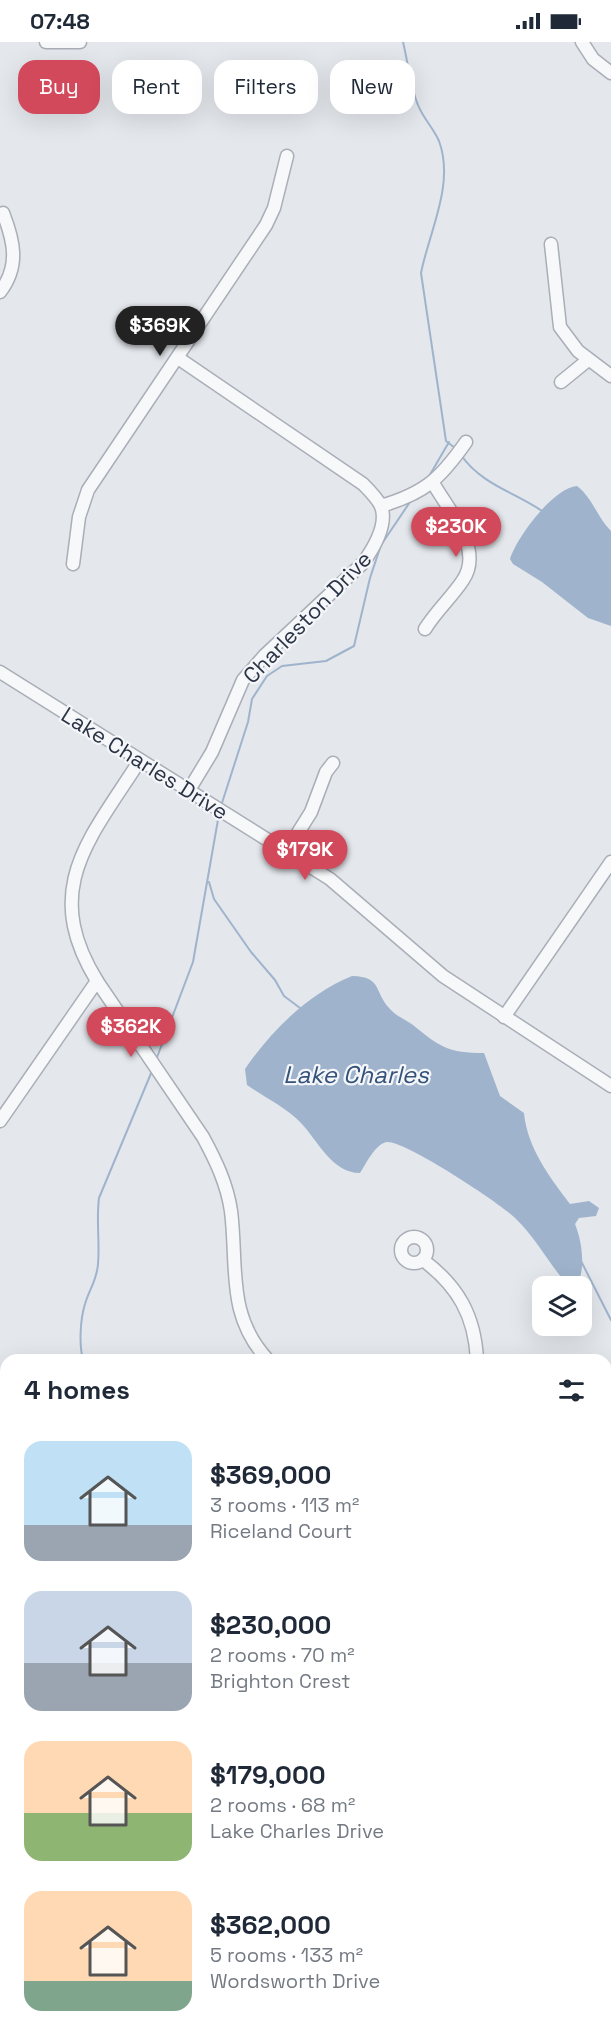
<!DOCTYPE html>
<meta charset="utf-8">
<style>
:root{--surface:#fff;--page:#f2f2f3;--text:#1f2937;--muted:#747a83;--accent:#d1495b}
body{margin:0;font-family:"Space Grotesk",sans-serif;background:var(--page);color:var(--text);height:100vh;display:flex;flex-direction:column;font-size:22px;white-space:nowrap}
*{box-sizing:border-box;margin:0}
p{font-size:20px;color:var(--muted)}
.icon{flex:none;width:33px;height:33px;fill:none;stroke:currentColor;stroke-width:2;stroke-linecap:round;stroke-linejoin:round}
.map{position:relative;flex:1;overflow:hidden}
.panel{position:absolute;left:0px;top:1312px;width:612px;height:686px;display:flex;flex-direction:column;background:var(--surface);border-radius:18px 18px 0 0;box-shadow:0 6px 24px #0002}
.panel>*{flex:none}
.banner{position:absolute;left:18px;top:18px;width:576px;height:54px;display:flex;gap:12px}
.tools{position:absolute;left:532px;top:1234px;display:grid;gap:12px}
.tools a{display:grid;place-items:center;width:60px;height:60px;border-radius:12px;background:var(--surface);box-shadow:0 6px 24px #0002;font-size:30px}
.price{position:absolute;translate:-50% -51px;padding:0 14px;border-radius:21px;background:var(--accent);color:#fff;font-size:20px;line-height:39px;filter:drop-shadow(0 2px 3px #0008)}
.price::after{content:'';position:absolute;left:50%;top:36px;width:18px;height:14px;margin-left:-9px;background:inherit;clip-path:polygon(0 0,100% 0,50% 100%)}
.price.selected{background:#222;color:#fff}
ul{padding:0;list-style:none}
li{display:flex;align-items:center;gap:18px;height:150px;padding:0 24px}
li span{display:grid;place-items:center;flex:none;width:168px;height:120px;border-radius:18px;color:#555}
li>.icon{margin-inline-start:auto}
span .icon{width:72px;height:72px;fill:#fffc;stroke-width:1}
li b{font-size:26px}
h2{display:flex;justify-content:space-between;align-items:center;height:72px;padding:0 24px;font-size:26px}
.tag{padding:0 21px;border-radius:18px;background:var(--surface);box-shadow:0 6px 24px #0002;font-size:21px;line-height:54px}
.tag.selected{background:var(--accent);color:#fff}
.status{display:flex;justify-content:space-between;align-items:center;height:42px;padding:0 30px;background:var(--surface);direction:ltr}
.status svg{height:16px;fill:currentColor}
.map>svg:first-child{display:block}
.water{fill:#9fb4cc}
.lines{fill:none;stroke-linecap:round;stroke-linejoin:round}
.stream{stroke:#9fb4cc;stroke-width:2}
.minor-casing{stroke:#a9aeb7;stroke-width:15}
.minor{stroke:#f7f8fa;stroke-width:12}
.labels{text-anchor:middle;stroke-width:4.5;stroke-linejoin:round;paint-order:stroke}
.street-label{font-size:22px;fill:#2b3445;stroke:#f4f6f9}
.water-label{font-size:24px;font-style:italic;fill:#34527a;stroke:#f4f6f9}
</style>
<div class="status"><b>07:48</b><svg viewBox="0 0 49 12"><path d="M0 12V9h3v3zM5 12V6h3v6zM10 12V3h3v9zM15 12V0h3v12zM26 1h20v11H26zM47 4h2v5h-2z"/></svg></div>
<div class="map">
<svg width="611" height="1997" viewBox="0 0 611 1997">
<rect width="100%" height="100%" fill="#e4e7ec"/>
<g class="water">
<path d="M 577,444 C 592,455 597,475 611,489 L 611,584 L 588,576 L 542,540 L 513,522 L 510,517 C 517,495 553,446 577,444 Z"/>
<path d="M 352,934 C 383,935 373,949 390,967 C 396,974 406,978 413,983 C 440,1005 448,1011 484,1011 L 500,1054 L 524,1071 C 527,1105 550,1136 570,1162 L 589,1159 L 599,1166 L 596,1174 L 579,1176 L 575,1182 C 582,1199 586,1227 577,1243 L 570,1242 L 561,1235 C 546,1216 533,1193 516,1177 C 502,1162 404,1098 387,1100 C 375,1102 366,1122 360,1131 C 332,1131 318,1099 301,1081 C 287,1066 264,1055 247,1043 L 245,1027 C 271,989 308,952 352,934 Z"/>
</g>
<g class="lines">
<g class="stream">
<path d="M 403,0 C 408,20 410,44 418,63 C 423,76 434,87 439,99 C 455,142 429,190 421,231 L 446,399 L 455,406"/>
<path d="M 461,413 C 481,442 514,450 542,469"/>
<polyline points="428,436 449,400"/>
<polyline points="221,764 248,680 252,657 267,634 282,624 326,619 354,604 370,536 381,503 410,460"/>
<polyline points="209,840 214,857 251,910 275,938 284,954 300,966"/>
<polyline points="156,1018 193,920 219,772"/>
<polyline points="581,1219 611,1278"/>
<path d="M 83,1318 C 79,1303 80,1278 85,1262 C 89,1248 97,1238 98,1222 C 100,1200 96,1178 99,1156 L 152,1029"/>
</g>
<defs>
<g id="minor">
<polyline points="46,0 80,0"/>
<polyline points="582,0 593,17 611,31"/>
<polyline points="551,202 560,285 578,309 611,334"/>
<path d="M 0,250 C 20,224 14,199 3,171"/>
<path d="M 178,316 L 363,442 C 369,448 377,456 381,464 C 388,482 373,507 363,521 L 265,613 L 243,638 L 212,710 L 189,748"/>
<polyline points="561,340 588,318"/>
<path d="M 381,464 C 425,451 440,437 466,400"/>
<polyline points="73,522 79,475 88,448 266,183 274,166 287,114"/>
<path d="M 425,587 C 436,569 452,555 463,538 C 484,507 449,469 433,441"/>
<polyline points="0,630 330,837 443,934 611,1044"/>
<path d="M 140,718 C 90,797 40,846 97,939 L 203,1095 C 216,1119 227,1142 231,1169 C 238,1225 226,1273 268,1318"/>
<polyline points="286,810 311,770 326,730 333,721"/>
<polyline points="504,975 611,820"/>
<polyline points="0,1079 97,939"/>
<circle cx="414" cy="1208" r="13"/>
<path d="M 423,1218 C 458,1244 475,1274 477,1318"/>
<polyline points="606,1450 611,1442"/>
<polyline points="0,1462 6,1468"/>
<polyline points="0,1584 6,1574"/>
<polyline points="0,1837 6,1840"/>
<polyline points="606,1844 611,1837"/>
<polyline points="434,1992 443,1997"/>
<polyline points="137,1997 141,1992"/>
<polyline points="505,1997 508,1992"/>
</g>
</defs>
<use href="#minor" class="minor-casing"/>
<use href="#minor" class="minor"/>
</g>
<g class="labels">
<g class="street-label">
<text transform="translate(307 575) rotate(-46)" y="8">Charleston Drive</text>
<text transform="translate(145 721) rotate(32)" y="8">Lake Charles Drive</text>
</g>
<g class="water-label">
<text x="356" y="1041">Lake Charles</text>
</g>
</g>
</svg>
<div class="tools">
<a><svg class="icon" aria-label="layers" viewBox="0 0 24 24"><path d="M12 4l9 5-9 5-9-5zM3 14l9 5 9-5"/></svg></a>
</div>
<b class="price selected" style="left:160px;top:315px">$369K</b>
<b class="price" style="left:456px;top:516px">$230K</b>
<b class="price" style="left:305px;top:839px">$179K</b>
<b class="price" style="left:131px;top:1016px">$362K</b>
<div class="banner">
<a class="tag selected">Buy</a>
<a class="tag">Rent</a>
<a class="tag">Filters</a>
<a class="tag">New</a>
</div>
<section class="panel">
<h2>4 homes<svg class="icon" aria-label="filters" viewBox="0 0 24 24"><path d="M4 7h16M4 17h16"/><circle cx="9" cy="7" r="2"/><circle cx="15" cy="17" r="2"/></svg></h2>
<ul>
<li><span style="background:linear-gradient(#bfe0f5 70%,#9aa5b1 0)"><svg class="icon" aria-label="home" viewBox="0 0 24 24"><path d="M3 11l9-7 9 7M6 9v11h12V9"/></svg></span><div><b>$369,000</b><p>3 rooms · 113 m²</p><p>Riceland Court</p></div></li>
<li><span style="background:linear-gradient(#c9d6e8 60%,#9aa5b1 0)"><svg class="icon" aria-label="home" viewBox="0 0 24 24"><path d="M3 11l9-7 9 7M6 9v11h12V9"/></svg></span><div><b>$230,000</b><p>2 rooms · 70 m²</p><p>Brighton Crest</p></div></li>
<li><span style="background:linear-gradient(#ffd9b3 60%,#8fb573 0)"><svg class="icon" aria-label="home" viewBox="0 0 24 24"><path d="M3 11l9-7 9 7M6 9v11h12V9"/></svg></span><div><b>$179,000</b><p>2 rooms · 68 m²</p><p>Lake Charles Drive</p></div></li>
<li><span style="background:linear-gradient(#ffd9b3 75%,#7fa58c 0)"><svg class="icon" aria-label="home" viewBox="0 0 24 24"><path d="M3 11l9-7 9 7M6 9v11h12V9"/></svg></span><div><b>$362,000</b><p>5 rooms · 133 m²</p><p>Wordsworth Drive</p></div></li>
</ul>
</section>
</div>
